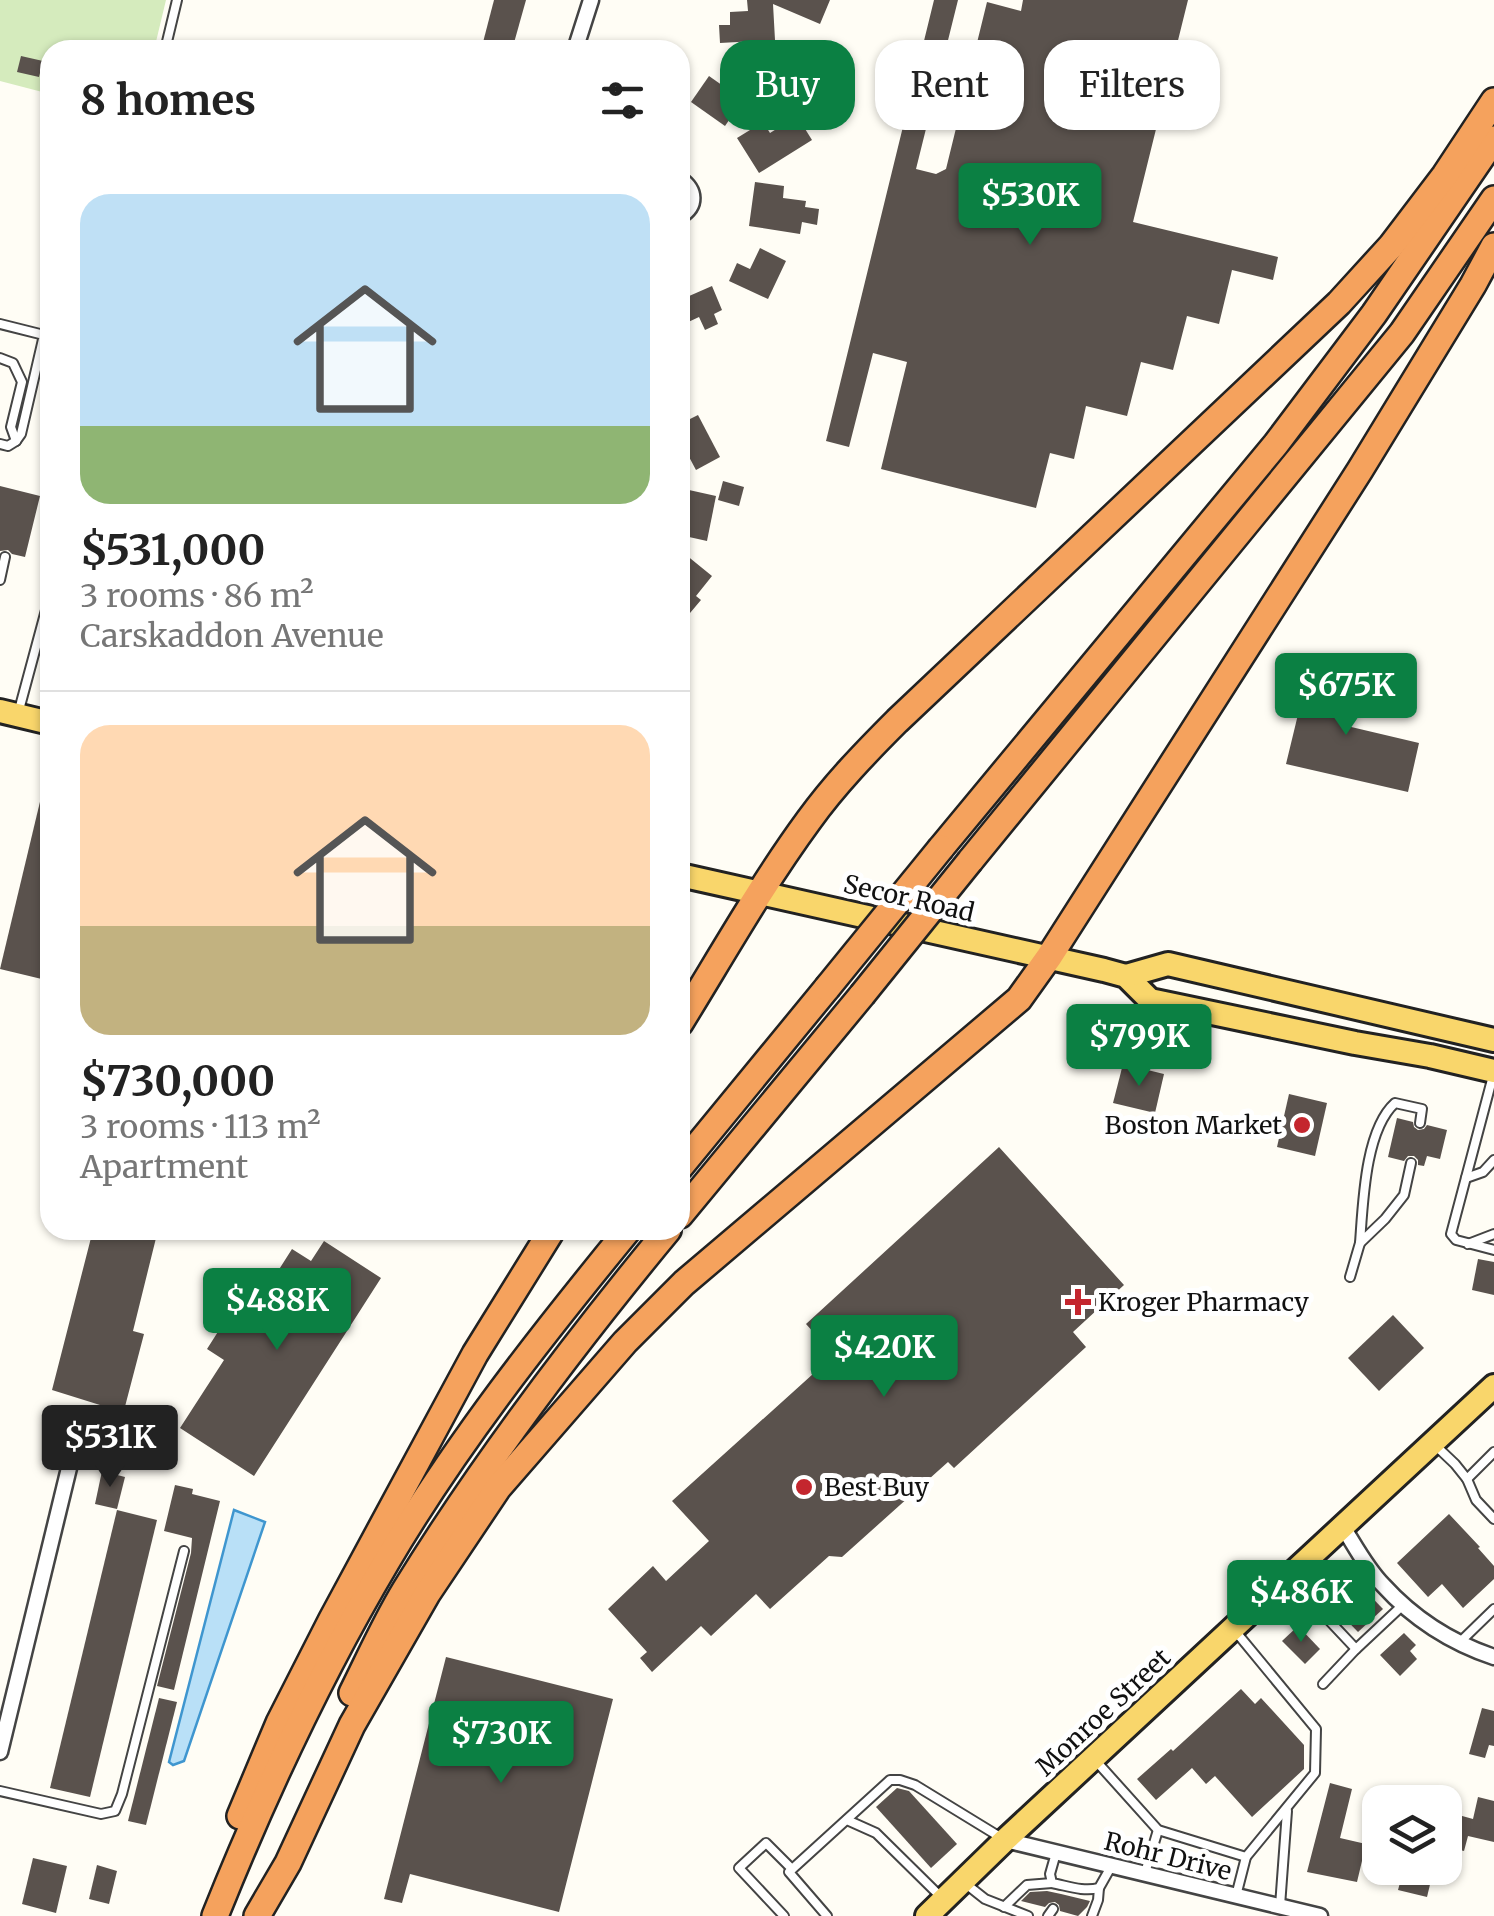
<!DOCTYPE html>
<meta charset="utf-8">
<style>
:root{--surface:#fff;--page:#f6f6f6;--text:#222;--muted:#767676;--line:#e0e0e0;--accent:#0b8043}
body{margin:0;font-family:Merriweather,serif;background:var(--page);color:var(--text);height:100vh;display:flex;flex-direction:column;font-size:38px;white-space:nowrap}
*{box-sizing:border-box;margin:0}
p{font-size:32px;color:var(--muted)}
.icon{flex:none;width:55px;height:55px;fill:none;stroke:currentColor;stroke-width:2;stroke-linecap:round;stroke-linejoin:round}
.map{position:relative;flex:1;overflow:hidden}
.panel{position:absolute;left:40px;top:40px;width:650px;height:1200px;display:flex;flex-direction:column;background:var(--surface);border-radius:30px;box-shadow:0 2px 8px #0004}
.panel>*{flex:none}
.top-card{position:absolute;left:720px;top:40px;width:622px;height:90px;display:flex;gap:20px}
.fabs{position:absolute;left:1362px;top:1785px;display:grid;gap:20px}
.fabs a{display:grid;place-items:center;width:100px;height:100px;border-radius:20px;background:var(--surface);box-shadow:0 2px 8px #0004;font-size:50px}
.price{position:absolute;translate:-50% -85px;padding:0 22px;border-radius:10px;background:var(--accent);color:#fff;font-size:32px;line-height:65px;filter:drop-shadow(0 2px 5px #0008)}
.price::after{content:'';position:absolute;left:50%;top:60px;width:30px;height:22px;margin-left:-15px;background:inherit;clip-path:polygon(0 0,100% 0,50% 100%)}
.price.on{background:#222;color:#fff}
ul{padding:0;list-style:none}
li{display:grid;align-content:center;gap:20px;height:530px;padding:0 40px}
li+li{border-top:2px solid var(--line)}
li span{display:grid;place-items:center;height:310px;border-radius:30px;color:#555}
li>.icon{margin-inline-start:auto}
span .icon{width:180px;height:180px;fill:#fffc;stroke-width:1}
li b{font-size:42px}
h2{display:flex;justify-content:space-between;align-items:center;height:120px;padding:0 40px;font-size:42px}
.chip{padding:0 35px;border-radius:30px;background:var(--surface);box-shadow:0 2px 8px #0004;font-size:35px;line-height:90px}
.chip.on{background:var(--accent);color:#fff}
.map>svg:first-child{display:block}
.green{fill:#d5ebbd}
.water{fill:#b9e0f7;stroke:#3f96cf;stroke-width:2.5}
.building{fill:#5a524d}
.lines{fill:none;stroke-linecap:round;stroke-linejoin:round}
.lane-casing{stroke:#444;stroke-width:12}
.street-casing{stroke:#444;stroke-width:19}
.primary-casing{stroke:#222;stroke-width:28}
.highway-casing{stroke:#222;stroke-width:30}
.lane{stroke:#fff;stroke-width:8}
.street{stroke:#fff;stroke-width:14}
.primary{stroke:#f9d66b;stroke-width:22}
.highway{stroke:#f5a25d;stroke-width:25}
.highway-bridge-casing{stroke:#222;stroke-width:30;stroke-linecap:butt}
.highway-bridge{stroke:#f5a25d;stroke-width:25}
.poi-dot{fill:#c4262e;stroke:#fff;stroke-width:4}
.labels{text-anchor:middle;stroke-width:10;stroke-linejoin:round;paint-order:stroke}
.street-label{font-size:25px;fill:#111;stroke:#fff}
.poi-label{font-size:25px;fill:#111;stroke:#fff;text-anchor:start}
</style>
<div class="map">
<svg width="1494" height="1916" viewBox="0 0 1494 1916">
<rect width="100%" height="100%" fill="#fffdf5"/>
<polygon class="green" points="0,0 166,0 154,50 50,50 50,94 0,81"/>
<polygon class="water" points="234,1510 265,1522 184,1761 173,1765 169,1762"/>
<g class="building">
<polygon points="494,0 526,0 512,50 481,50"/>
<polygon points="747,0 830,0 820,24 773,4 775,40 720,43 719,25 730,25 730,12 748,11"/>
<polygon points="934,0 958,0 916,169 936,174 946,169 987,2 1021,11 1023,0 1188,0 1133,222 1278,257 1273,280 1232,270 1219,324 1187,316 1173,370 1141,362 1127,416 1086,406 1074,459 1050,453 1036,508 881,469 907,362 873,353 849,447 826,441"/>
<polygon points="21,56 43,61 39,77 17,72"/>
<polygon points="709,76 743,100 725,126 691,102"/>
<polygon points="797,116 812,140 759,173 737,138 763,122 770,133"/>
<polygon points="755,182 784,186 783,198 806,201 805,207 819,209 817,225 802,222 800,234 749,226"/>
<polygon points="760,248 786,261 768,299 729,281 737,263 750,269"/>
<polygon points="712,286 722,310 714,314 718,324 705,330 699,317 684,324 680,314 680,300"/>
<polygon points="698,415 720,457 696,470 680,440 680,424"/>
<polygon points="723,481 744,487 739,506 718,500"/>
<polygon points="0,486 40,496 25,557 12,554 8,550 0,551"/>
<polygon points="689,490 716,496 707,541 680,535"/>
<polygon points="680,550 712,576 696,596 701,600 690,613 685,610 680,616"/>
<polygon points="1309,669 1358,680 1347,726 1419,743 1408,792 1286,764"/>
<polygon points="44,785 50,785 50,981 0,969"/>
<polygon points="1123,1064 1164,1074 1155,1113 1113,1103"/>
<polygon points="1289,1094 1327,1103 1315,1156 1277,1147"/>
<polygon points="1397,1118 1413,1122 1414,1127 1418,1130 1424,1129 1427,1125 1447,1130 1440,1159 1427,1156 1424,1166 1418,1165 1418,1160 1414,1156 1408,1156 1404,1161 1388,1157"/>
<polygon points="999,1147 1124,1285 1073,1332 1086,1347 954,1468 948,1462 842,1557 829,1556 770,1609 756,1594 711,1636 701,1626 652,1672 640,1658 647,1652 608,1609 653,1566 666,1581 709,1541 672,1501 834,1355 806,1324"/>
<polygon points="93,1230 158,1230 133,1331 144,1334 122,1418 98,1412 100,1405 52,1390"/>
<polygon points="324,1241 381,1278 254,1476 180,1428 224,1360 207,1349 242,1294 257,1304 292,1249 311,1261"/>
<polygon points="1478,1259 1494,1262 1494,1295 1472,1290"/>
<polygon points="1393,1315 1424,1348 1379,1391 1348,1358"/>
<polygon points="102,1471 125,1477 117,1509 95,1504"/>
<polygon points="175,1485 193,1489 192,1494 220,1501 174,1690 157,1686 191,1553 192,1538 164,1531"/>
<polygon points="117,1510 157,1520 90,1797 50,1788"/>
<polygon points="1449,1514 1480,1547 1478,1548 1494,1566 1494,1579 1463,1608 1442,1584 1428,1597 1397,1563"/>
<polygon points="1354,1579 1383,1609 1358,1632 1329,1602"/>
<polygon points="1298,1626 1320,1649 1305,1664 1282,1641"/>
<polygon points="1404,1633 1416,1645 1410,1651 1417,1659 1400,1676 1380,1655"/>
<polygon points="446,1657 613,1699 559,1912 410,1874 402,1903 384,1899"/>
<polygon points="1241,1689 1255,1704 1261,1698 1304,1745 1304,1769 1252,1817 1215,1776 1206,1784 1192,1768 1156,1800 1137,1779 1171,1749 1173,1751"/>
<polygon points="159,1698 177,1702 146,1825 128,1821"/>
<polygon points="1482,1708 1494,1711 1494,1746 1489,1745 1485,1758 1469,1754"/>
<polygon points="1330,1783 1352,1789 1340,1838 1366,1844 1357,1882 1307,1872"/>
<polygon points="897,1788 909,1791 957,1844 931,1868 876,1807"/>
<polygon points="1478,1797 1494,1801 1494,1842 1468,1836 1464,1851 1447,1847 1455,1814 1473,1819"/>
<polygon points="33,1858 67,1866 56,1913 22,1904"/>
<polygon points="97,1865 117,1871 109,1904 89,1899"/>
<polygon points="1404,1868 1434,1868 1427,1897 1398,1890"/>
<polygon points="1047,1891 1061,1894 1090,1901 1087,1907 1078,1916 1060,1911 1059,1905 1055,1902 1049,1903 1045,1907 1021,1901 1030,1892"/>
</g>
<g class="lines">
<defs>
<g id="lane">
<polyline points="165,50 177,0"/>
<polyline points="0,324 44,335 21,434 16,441 8,446 0,444"/>
<polyline points="0,358 13,363 22,382 11,427 16,441"/>
<polyline points="0,580 5,557"/>
<polyline points="19,710 50,595"/>
<polyline points="1494,1072 1451,1234 1456,1240 1494,1250"/>
<path d="M 1411,1163 L 1404,1195 L 1385,1219 L 1360,1243 C 1363,1203 1365,1130 1395,1103 L 1422,1109 L 1420,1123"/>
<polyline points="1466,1178 1483,1172 1494,1160"/>
<polyline points="1468,1244 1494,1234"/>
<polyline points="1350,1277 1360,1243"/>
<polyline points="1435,1445 1455,1464 1467,1479 1494,1452"/>
<polyline points="1467,1479 1476,1500 1494,1519"/>
<polyline points="1291,1580 1356,1649 1404,1604"/>
<polyline points="1236,1632 1316,1729 1315,1773 1246,1857 1236,1896"/>
<polyline points="1459,1643 1494,1609"/>
<polyline points="1323,1684 1356,1649"/>
<polyline points="1096,1761 1158,1830 1246,1857"/>
<polyline points="0,1791 101,1814 115,1811 122,1794 184,1551"/>
<polyline points="847,1820 876,1833 943,1899"/>
<path d="M 1056,1853 L 1050,1874 L 1052,1883 C 1068,1886 1083,1892 1099,1888 L 1112,1865"/>
<polyline points="1145,1873 1158,1830"/>
<polyline points="966,1884 985,1899 1028,1916"/>
<polyline points="1280,1906 1287,1811"/>
<polyline points="1004,1907 1027,1885 1052,1883"/>
<polyline points="784,1916 739,1868 766,1843 792,1869"/>
<polyline points="827,1916 789,1872 890,1780 900,1780 915,1785 1000,1837"/>
<polyline points="1048,1916 1053,1909"/>
<polyline points="1092,1916 1098,1900 1099,1888"/>
</g>
<g id="street">
<polyline points="575,50 591,0"/>
<path d="M 680,179 C 696,190 697,206 680,216"/>
<path d="M 1343,1527 C 1355,1546 1367,1569 1383,1585 C 1413,1618 1452,1643 1494,1657"/>
<polyline points="0,1752 69,1468"/>
<polyline points="1005,1840 1320,1916"/>
</g>
<g id="primary">
<polyline points="0,711 50,723"/>
<polyline points="680,875 1104,970 1126,976 1150,1000 1355,1043 1430,1056 1494,1071"/>
<polyline points="1126,976 1168,964 1494,1040"/>
<polyline points="927,1916 1005,1840 1494,1386"/>
</g>
<g id="highway">
<polyline points="941,848 1276,444 1374,314 1494,139"/>
<polyline points="970,861 1402,333 1494,199"/>
<path d="M 680,1023 C 722,955 762,884 809,820 C 835,784 866,752 897,721 L 1339,303 L 1391,246 L 1445,175 L 1494,101"/>
<polyline points="680,1167 827,988"/>
<polyline points="680,1215 862,995"/>
<path d="M 352,1693 C 369,1659 385,1623 405,1590 C 483,1463 573,1345 668,1230"/>
<polyline points="240,1816 279,1723 332,1619 475,1354 552,1230"/>
<path d="M 215,1916 C 264,1794 320,1674 387,1561 C 456,1444 542,1335 628,1230"/>
<polyline points="257,1916 288,1863 352,1725 427,1594 498,1488 625,1342 684,1283 1019,999 1049,957 1360,470 1473,285 1494,246"/>
</g>
</defs>
<use href="#lane" class="lane-casing"/>
<use href="#street" class="street-casing"/>
<use href="#primary" class="primary-casing"/>
<use href="#highway" class="highway-casing"/>
<use href="#lane" class="lane"/>
<use href="#street" class="street"/>
<use href="#primary" class="primary"/>
<use href="#highway" class="highway"/>
<defs>
<g id="highway-bridge">
<polyline points="827,988 941,848"/>
<polyline points="862,995 970,861"/>
</g>
</defs>
<use href="#highway-bridge" class="highway-bridge-casing"/>
<use href="#highway-bridge" class="highway-bridge"/>
</g>
<g class="poi-dot">
<circle cx="1302" cy="1125" r="10"/>
<path d="M1073 1287h10v10h10v10h-10v10h-10v-10h-10v-10h10z"/>
<circle cx="804" cy="1487" r="10"/>
</g>
<g class="labels">
<g class="street-label">
<text transform="translate(909 898) rotate(13)" y="9">Secor Road</text>
<text transform="translate(1103 1712) rotate(-43)" y="9">Monroe Street</text>
<text transform="translate(1168 1856) rotate(14)" y="9">Rohr Drive</text>
</g>
<g class="poi-label">
<text x="1282" y="1134" text-anchor="end">Boston Market</text>
<text x="1098" y="1311">Kroger Pharmacy</text>
<text x="824" y="1496">Best Buy</text>
</g>
</g>
</svg>
<div class="fabs">
<a><svg class="icon" aria-label="layers" viewBox="0 0 24 24"><path d="M12 4l9 5-9 5-9-5zM3 14l9 5 9-5"/></svg></a>
</div>
<b class="price" style="left:1030px;top:248px">$530K</b>
<b class="price" style="left:1346px;top:738px">$675K</b>
<b class="price" style="left:1139px;top:1089px">$799K</b>
<b class="price" style="left:277px;top:1353px">$488K</b>
<b class="price" style="left:884px;top:1400px">$420K</b>
<b class="price on" style="left:110px;top:1490px">$531K</b>
<b class="price" style="left:1301px;top:1645px">$486K</b>
<b class="price" style="left:501px;top:1786px">$730K</b>
<div class="top-card">
<a class="chip on">Buy</a>
<a class="chip">Rent</a>
<a class="chip">Filters</a>
</div>
<section class="panel">
<h2>8 homes<svg class="icon" aria-label="filters" viewBox="0 0 24 24"><path d="M4 7h16M4 17h16"/><circle cx="9" cy="7" r="2"/><circle cx="15" cy="17" r="2"/></svg></h2>
<ul>
<li><span style="background:linear-gradient(#bfe0f5 75%,#8fb573 0)"><svg class="icon" aria-label="home" viewBox="0 0 24 24"><path d="M3 11l9-7 9 7M6 9v11h12V9"/></svg></span><div><b>$531,000</b><p>3 rooms · 86 m²</p><p>Carskaddon Avenue</p></div></li>
<li><span style="background:linear-gradient(#ffd9b3 65%,#c2b280 0)"><svg class="icon" aria-label="home" viewBox="0 0 24 24"><path d="M3 11l9-7 9 7M6 9v11h12V9"/></svg></span><div><b>$730,000</b><p>3 rooms · 113 m²</p><p>Apartment</p></div></li>
</ul>
</section>
</div>
